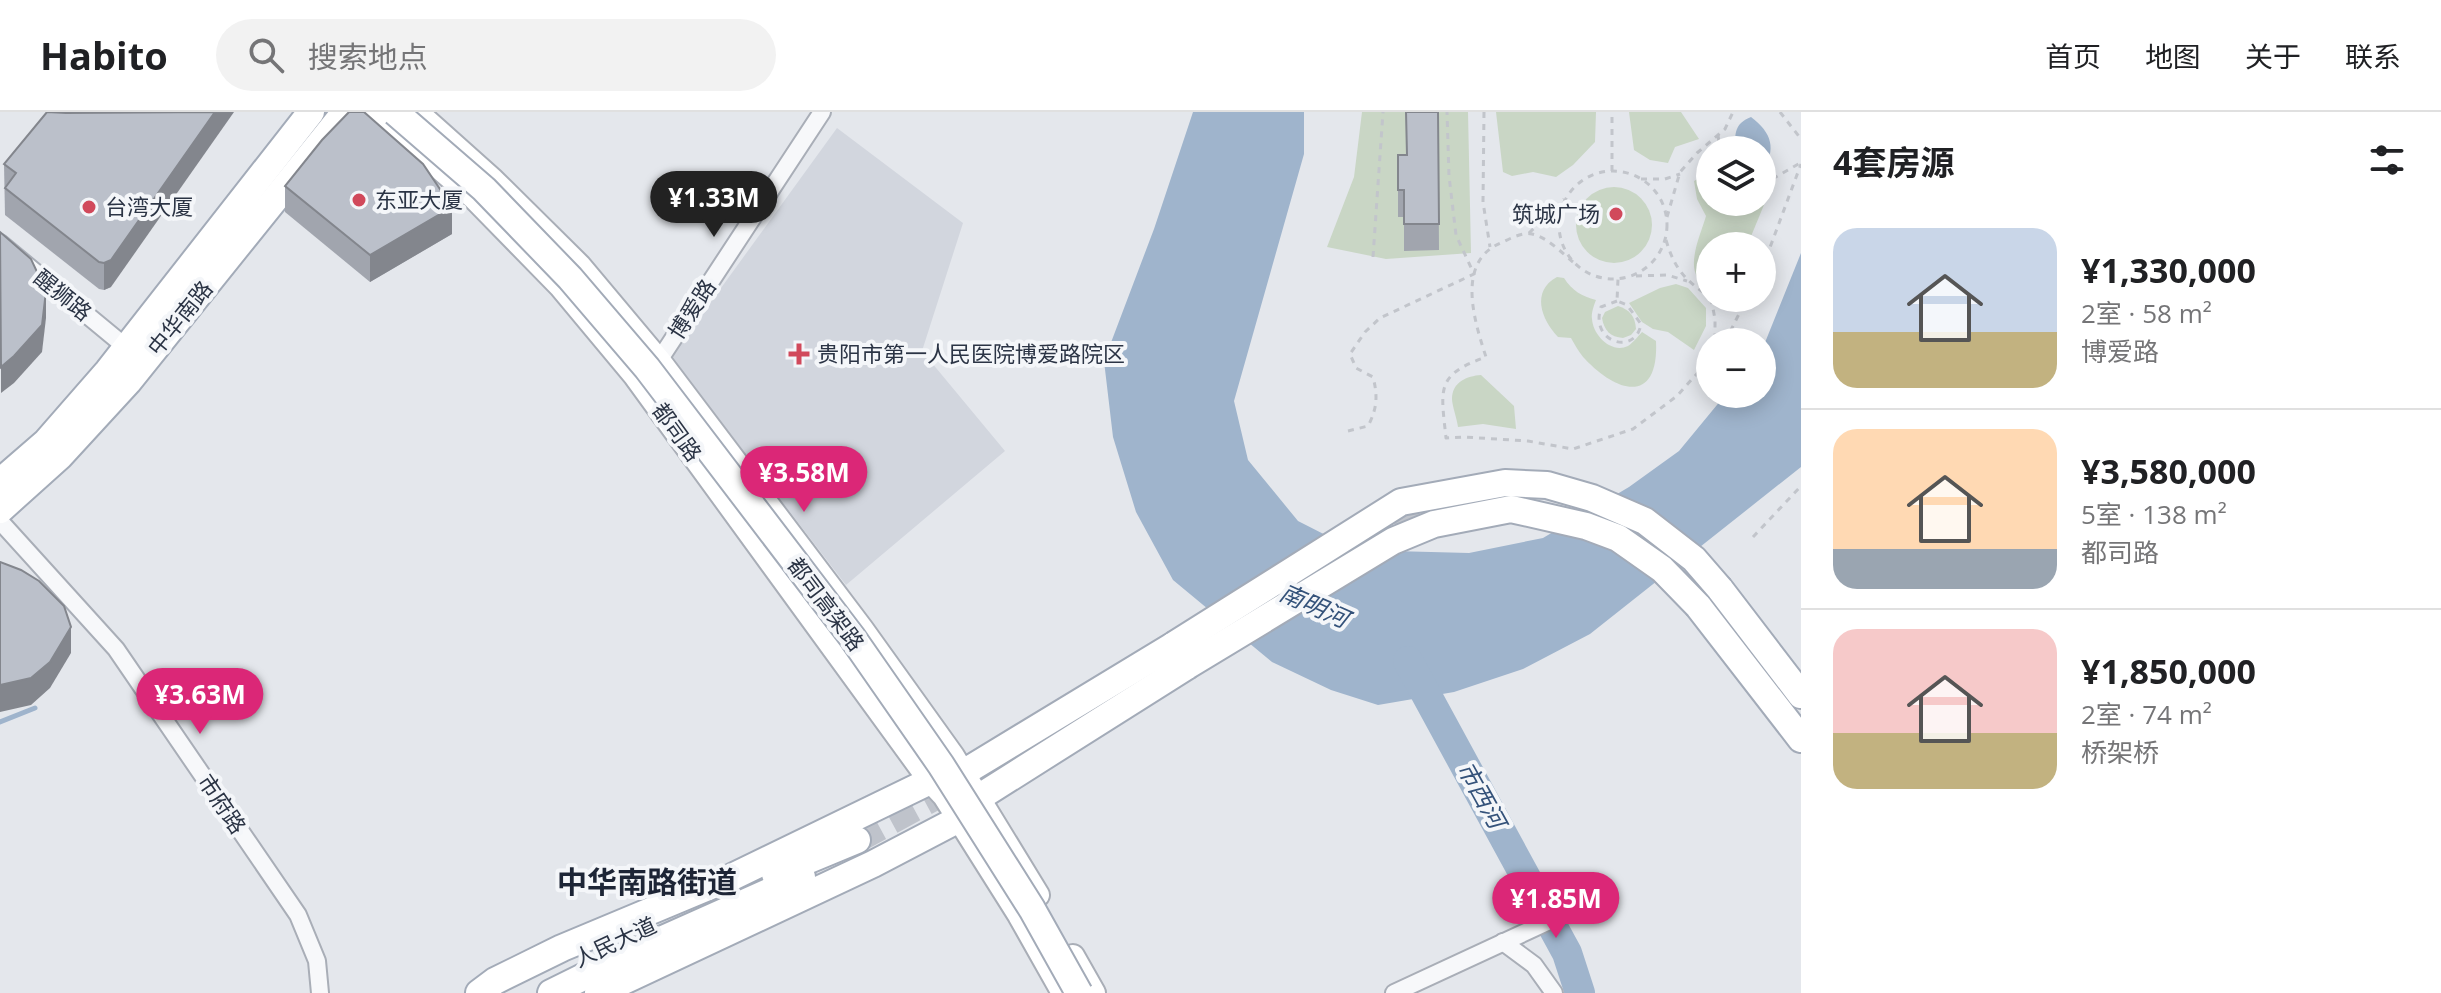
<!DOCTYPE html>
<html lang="zh">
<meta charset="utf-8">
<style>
:root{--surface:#fff;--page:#f2f2f2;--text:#202124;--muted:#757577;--line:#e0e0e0;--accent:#db2777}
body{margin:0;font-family:"Open Sans","Noto Sans SC",sans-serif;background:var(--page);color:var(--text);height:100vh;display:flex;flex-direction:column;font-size:30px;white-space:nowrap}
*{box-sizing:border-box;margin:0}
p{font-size:26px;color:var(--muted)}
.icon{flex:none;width:44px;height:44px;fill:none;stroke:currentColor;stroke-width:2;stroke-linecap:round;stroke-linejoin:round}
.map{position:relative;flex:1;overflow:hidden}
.drawer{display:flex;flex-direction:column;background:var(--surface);width:640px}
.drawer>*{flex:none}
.controls{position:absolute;left:1696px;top:24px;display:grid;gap:16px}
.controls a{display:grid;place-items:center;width:80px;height:80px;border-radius:50%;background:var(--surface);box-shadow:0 4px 20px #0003;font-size:40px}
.price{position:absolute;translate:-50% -68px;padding:0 18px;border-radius:28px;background:var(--accent);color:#fff;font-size:26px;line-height:52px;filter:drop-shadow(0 2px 4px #0008)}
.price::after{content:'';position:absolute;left:50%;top:48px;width:24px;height:18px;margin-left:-12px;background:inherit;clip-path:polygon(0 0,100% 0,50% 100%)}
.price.selected{background:#222;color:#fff}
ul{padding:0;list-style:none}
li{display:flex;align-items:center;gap:24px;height:200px;padding:0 32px}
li+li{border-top:2px solid var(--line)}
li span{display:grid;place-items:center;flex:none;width:224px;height:160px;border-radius:24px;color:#555}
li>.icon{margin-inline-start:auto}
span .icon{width:96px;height:96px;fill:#fffc;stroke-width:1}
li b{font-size:34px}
h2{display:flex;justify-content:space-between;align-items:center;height:96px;padding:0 32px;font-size:34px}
header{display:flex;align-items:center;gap:48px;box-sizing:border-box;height:112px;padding:0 40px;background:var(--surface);border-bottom:2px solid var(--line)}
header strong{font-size:38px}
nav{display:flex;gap:44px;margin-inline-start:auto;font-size:28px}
.search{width:560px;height:72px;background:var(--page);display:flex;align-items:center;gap:20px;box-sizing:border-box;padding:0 28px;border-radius:44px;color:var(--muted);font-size:30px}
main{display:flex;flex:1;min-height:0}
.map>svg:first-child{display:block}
.built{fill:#d2d6de}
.green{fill:#c9d6c5}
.water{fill:#9fb4cc}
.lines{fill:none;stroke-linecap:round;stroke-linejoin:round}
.stream{stroke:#9fb4cc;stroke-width:5}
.river{stroke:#9fb4cc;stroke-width:30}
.trunk-tunnel{stroke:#bfc3cb;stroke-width:26;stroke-dasharray:26 13;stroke-linecap:butt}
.minor-casing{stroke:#a9aeb7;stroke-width:20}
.secondary-casing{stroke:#a9aeb7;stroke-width:26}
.primary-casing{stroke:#a3abb8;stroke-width:30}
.path{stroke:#c2c5cb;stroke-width:3;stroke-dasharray:6 6;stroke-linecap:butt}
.minor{stroke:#f7f8fa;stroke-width:16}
.secondary{stroke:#fff;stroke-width:22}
.primary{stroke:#fff;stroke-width:26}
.primary-bridge-casing{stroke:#a3abb8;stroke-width:30;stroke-linecap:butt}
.primary-bridge{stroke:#fff;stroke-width:26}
.wall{fill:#a1a5ae}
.shaded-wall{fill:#83868d}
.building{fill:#bbc0ca;stroke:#83868d;stroke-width:2}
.poi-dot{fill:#d1495b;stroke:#f4f6f9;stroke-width:3}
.labels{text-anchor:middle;stroke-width:8;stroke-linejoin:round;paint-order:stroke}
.poi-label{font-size:22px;fill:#2b3445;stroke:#f4f6f9;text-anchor:start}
.street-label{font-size:22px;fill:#2b3445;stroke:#f4f6f9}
.water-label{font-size:24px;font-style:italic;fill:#34527a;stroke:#f4f6f9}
.district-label{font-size:30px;font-weight:bold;fill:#1d2536;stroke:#f4f6f9}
</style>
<header>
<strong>Habito</strong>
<div class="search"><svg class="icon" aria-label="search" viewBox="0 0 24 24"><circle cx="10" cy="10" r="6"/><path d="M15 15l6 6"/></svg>搜索地点</div>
<nav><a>首页</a><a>地图</a><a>关于</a><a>联系</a></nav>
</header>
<main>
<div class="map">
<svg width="1801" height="881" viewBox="0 0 1801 881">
<rect width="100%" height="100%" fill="#e4e7ec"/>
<polygon class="built" points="837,16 963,111 922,239 1005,339 846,473 671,245"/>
<g class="green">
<polygon points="1362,0 1468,0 1471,141 1386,147 1327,135 1354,65"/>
<polygon points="1496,0 1596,0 1595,30 1573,53 1556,65 1533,60 1512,64 1503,60"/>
<polygon points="1629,0 1681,0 1699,27 1675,35 1668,51 1650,48 1634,38"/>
<path d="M 1710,63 L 1710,90 L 1762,90 L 1762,85 L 1766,88 L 1747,134 L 1710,134 L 1710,175 C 1680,165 1700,125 1706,104 L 1697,87 L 1694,69 L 1703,64 Z"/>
<circle cx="1614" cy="113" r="38"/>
<path d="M 1557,165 L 1564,166 C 1572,179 1582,184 1596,188 C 1594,193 1591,201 1592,207 C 1593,223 1611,242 1628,234 C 1633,231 1638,224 1642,220 L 1656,229 C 1659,291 1619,283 1585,247 C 1580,242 1575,233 1571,226 L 1558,225 C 1541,207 1531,179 1557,165 Z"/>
<polygon points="1676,172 1688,176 1706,196 1706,214 1694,238 1668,220 1653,217 1642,210 1629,191 1660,176"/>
<path d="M 1618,194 C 1630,198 1635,204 1636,217 L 1631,223 L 1623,226 C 1610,225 1604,218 1602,206 L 1605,200 Z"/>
<path d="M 1481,263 L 1514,294 L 1516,317 L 1483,312 L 1458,315 C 1457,307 1452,293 1452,287 C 1452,270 1467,264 1481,263 Z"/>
</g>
<g class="water">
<polygon points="1193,0 1304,0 1304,42 1234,289 1248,348 1298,409 1355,438 1469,441 1543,426 1629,375 1679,339 1726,282 1762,282 1762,238 1801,141 1801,355 1590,522 1523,557 1454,580 1378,593 1331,578 1272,550 1173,468 1136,400 1113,325 1104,249 1154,117"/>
<path d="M 1751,5 C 1772,21 1777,37 1762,60 L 1762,38 L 1736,38 C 1734,22 1735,11 1751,5 Z"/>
</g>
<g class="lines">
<polyline class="stream" points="0,610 35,596"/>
<polyline class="river" points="1408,549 1567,841 1580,881"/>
<g class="trunk-tunnel">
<path d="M 1359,427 C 1400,401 1497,373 1544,385"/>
<polyline points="857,728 961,671"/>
</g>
<defs>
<g id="minor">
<polyline points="0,131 127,236"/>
<polyline points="654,256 822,0"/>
<polyline points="0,409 116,537 298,803 317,849 320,881"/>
<polyline points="1503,830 1534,853 1554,881"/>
<polyline points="1394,881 1584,793"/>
</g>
<g id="secondary">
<polyline points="374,0 474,86 560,174 635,264 930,669 944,684 1019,803 1063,881"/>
<polyline points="417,0 493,68 580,154 658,247 862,517 953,644 1038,783"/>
<polyline points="1073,844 1094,881"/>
</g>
<g id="primary">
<polyline points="0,370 46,330 108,259 311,0"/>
<polyline points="0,398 60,344 128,270 345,0"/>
<polyline points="1720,477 1801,583"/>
<polyline points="1698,494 1801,627"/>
<polyline points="775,762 857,728"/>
<polyline points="479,881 495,869 562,836 732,765 930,669 963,661 1174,533"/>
<polyline points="551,881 636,839 802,765"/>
<polyline points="598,881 873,752 959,707 978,686 1187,554"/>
</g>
</defs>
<use href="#minor" class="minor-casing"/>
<use href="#secondary" class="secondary-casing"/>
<use href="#primary" class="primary-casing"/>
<g class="path">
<polyline points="1484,0 1483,90 1490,135"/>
<polyline points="1780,0 1801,27"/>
<polyline points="1718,23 1720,38"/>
<circle cx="1613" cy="113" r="54"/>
<polyline points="1612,59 1612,0"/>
<polyline points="1641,67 1665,67 1680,62"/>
<polyline points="1762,73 1800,51"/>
<polyline points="1667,105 1680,60 1697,41 1725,17 1733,0"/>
<polyline points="1529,121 1564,87"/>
<path d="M 1666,128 C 1675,158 1685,168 1710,185"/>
<polyline points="1373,145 1383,0"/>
<path d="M 1573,150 C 1562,141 1547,125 1532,122 C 1523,120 1511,126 1503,130 C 1455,148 1474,208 1486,245 C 1435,263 1441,277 1446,326 L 1465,325 L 1528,329 L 1573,337 L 1633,317 L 1677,284 L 1710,247"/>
<polyline points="1762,157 1801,52"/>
<polyline points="1636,164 1667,163 1687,169"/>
<polyline points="1711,186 1715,207 1715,230"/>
<polyline points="1712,186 1725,190 1734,186"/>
<path d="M 1617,189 L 1601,195 C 1589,231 1636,244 1641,212 L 1627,193 L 1617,189 L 1618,167"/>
<polyline points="1725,230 1747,186"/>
<path d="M 1348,319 L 1368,314 C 1377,297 1378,284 1373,265 L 1356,256 L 1350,242 L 1365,220 L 1380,206 L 1474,162 L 1456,123 L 1449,64 L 1447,0"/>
<polyline points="1753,425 1801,374"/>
</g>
<use href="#minor" class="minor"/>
<use href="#secondary" class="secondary"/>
<use href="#primary" class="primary"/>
<defs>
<g id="primary-bridge">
<polyline points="395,0 484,77 570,166 647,256 852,525 941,653 1032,797 1079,881"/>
<polyline points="1174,533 1401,390 1505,371 1547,373 1592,386 1645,409 1694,447 1720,477"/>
<polyline points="1187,554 1393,429 1434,412 1511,397 1586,414 1618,426 1662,457 1698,494"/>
</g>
</defs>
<use href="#primary-bridge" class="primary-bridge-casing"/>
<use href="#primary-bridge" class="primary-bridge"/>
</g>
<g class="wall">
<polygon points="65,0 111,175 104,178 99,177 5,103 4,52"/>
<polygon points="1438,0 1439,138 1404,139 1404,105 1398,105 1398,43 1406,43"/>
<polygon points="285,74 452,122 370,170 285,100"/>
</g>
<g class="shaded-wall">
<polygon points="215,0 234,0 111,175 104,178 104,151"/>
<polygon points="452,95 452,122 370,170 370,143"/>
<polygon points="46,179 46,206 42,240 14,271 1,281 1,255"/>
<polygon points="71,515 71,541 50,576 31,593 0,600 0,573"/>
</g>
<g class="building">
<polygon points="47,0 66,1 215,0 111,148 104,151 99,150 5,76 16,61 4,52"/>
<polygon points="349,0 364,0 423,52 452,95 370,143 285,74 322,28"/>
<polygon points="1406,0 1438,0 1439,112 1404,112 1404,78 1398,78 1398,43 1407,43"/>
<polygon points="0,120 31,147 46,179 42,213 14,244 1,255"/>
<polygon points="0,450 21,458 39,469 64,494 71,515 50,550 31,566 0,573"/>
</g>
<g class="poi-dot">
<circle cx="359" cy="88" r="8"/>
<circle cx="89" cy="95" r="8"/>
<circle cx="1616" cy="102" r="8"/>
<path d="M795 230h8v8h8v8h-8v8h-8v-8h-8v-8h8z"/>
</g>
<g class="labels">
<g class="poi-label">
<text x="375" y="96">东亚大厦</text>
<text x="105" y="103">台湾大厦</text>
<text x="1600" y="110" text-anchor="end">筑城广场</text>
<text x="817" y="250">贵阳市第一人民医院博爱路院区</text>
</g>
<g class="street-label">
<text transform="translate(63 183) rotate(39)" y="8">醒狮路</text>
<text transform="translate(692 197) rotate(-57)" y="8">博爱路</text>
<text transform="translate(180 206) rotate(-51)" y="8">中华南路</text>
<text transform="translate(677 320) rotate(54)" y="8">都司路</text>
<text transform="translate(826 492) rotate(53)" y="8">都司高架路</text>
<text transform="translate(222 692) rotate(56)" y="8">市府路</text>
<text transform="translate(615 830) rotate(-25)" y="8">人民大道</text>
</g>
<g class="water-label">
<text transform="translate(1314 494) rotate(24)" y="8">南明河</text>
<text transform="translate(1481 683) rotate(61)" y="8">市西河</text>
</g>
<g class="district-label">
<text x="647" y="781">中华南路街道</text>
</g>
</g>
</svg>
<div class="controls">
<a><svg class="icon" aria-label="layers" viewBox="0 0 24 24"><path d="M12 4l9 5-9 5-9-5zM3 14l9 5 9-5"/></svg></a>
<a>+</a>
<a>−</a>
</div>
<b class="price selected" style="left:714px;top:127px">¥1.33M</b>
<b class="price" style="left:804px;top:402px">¥3.58M</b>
<b class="price" style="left:200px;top:624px">¥3.63M</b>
<b class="price" style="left:1556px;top:828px">¥1.85M</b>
</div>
<section class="drawer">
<h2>4套房源<svg class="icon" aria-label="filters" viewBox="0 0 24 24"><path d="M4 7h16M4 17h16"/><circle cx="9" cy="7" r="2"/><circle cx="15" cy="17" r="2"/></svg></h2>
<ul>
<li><span style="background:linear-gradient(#c9d6e8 65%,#c2b280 0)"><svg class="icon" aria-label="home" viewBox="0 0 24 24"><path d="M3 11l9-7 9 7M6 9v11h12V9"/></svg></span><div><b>¥1,330,000</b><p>2室 · 58 m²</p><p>博爱路</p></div></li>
<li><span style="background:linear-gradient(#ffd9b3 75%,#9aa5b1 0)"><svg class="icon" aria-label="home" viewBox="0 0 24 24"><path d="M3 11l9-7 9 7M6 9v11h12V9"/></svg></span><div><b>¥3,580,000</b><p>5室 · 138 m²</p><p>都司路</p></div></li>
<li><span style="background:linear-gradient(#f6c9c9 65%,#c2b280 0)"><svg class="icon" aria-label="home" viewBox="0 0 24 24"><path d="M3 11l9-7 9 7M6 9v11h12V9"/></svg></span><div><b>¥1,850,000</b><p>2室 · 74 m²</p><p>桥架桥</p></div></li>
</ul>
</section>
</main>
